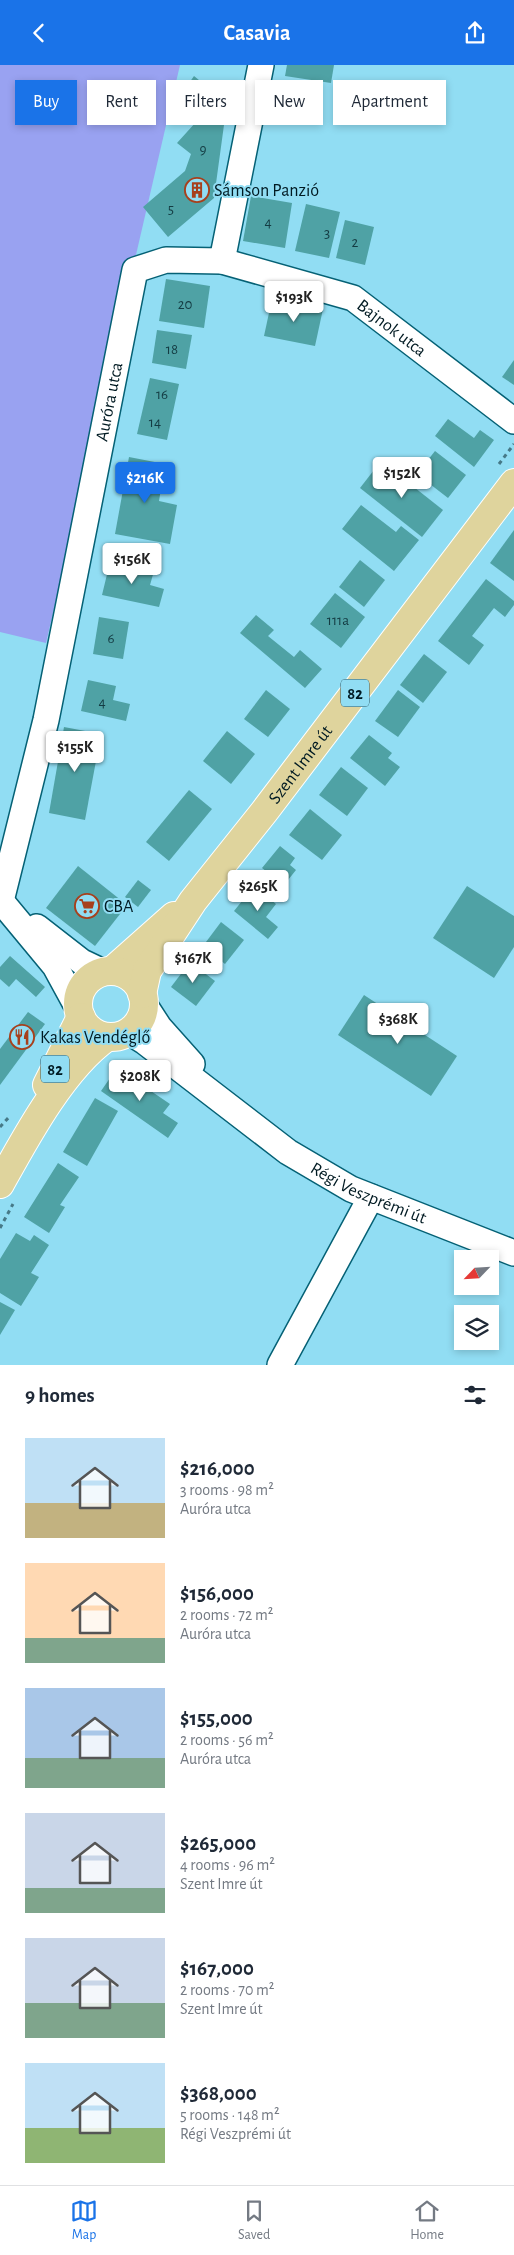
<!DOCTYPE html>
<meta charset="utf-8">
<style>
:root{--surface:#fff;--page:#f6f6f7;--text:#1f2937;--muted:#747a83;--line:#e0e1e3;--accent:#1a73e8}
body{margin:0;font-family:"Alegreya Sans",sans-serif;background:var(--page);color:var(--text);height:100vh;display:flex;flex-direction:column;font-size:19px;white-space:nowrap}
*{box-sizing:border-box;margin:0}
p{font-size:16px;color:var(--muted)}
.icon{flex:none;width:28px;height:28px;fill:none;stroke:currentColor;stroke-width:2;stroke-linecap:round;stroke-linejoin:round}
.map{position:relative;height:1300px;overflow:hidden}
.drawer{display:flex;flex-direction:column;background:var(--surface);flex:1}
.drawer>*{flex:none}
.guide{position:absolute;left:15px;top:15px;width:485px;height:45px;display:flex;gap:10px}
.needle{width:32px;rotate:245deg}
.tools{position:absolute;left:454px;top:1185px;display:grid;gap:10px}
.tools a{display:grid;place-items:center;width:45px;height:45px;border-radius:0px;background:var(--surface);box-shadow:0 2px 8px #0003;font-size:25px}
.price{position:absolute;translate:-50% -42px;padding:0 11px;border-radius:5px;background:#fff;color:#222;font-size:16px;line-height:32px;filter:drop-shadow(0 1px 2px #0008)}
.price::after{content:'';position:absolute;left:50%;top:30px;width:15px;height:11px;margin-left:-8px;background:inherit;clip-path:polygon(0 0,100% 0,50% 100%)}
.price.active{background:var(--accent);color:#fff}
ul{padding:0;list-style:none}
li{display:flex;align-items:center;gap:15px;height:125px;padding:0 25px}
li span{display:grid;place-items:center;flex:none;width:140px;height:100px;border-radius:0px;color:#555}
li>.icon{margin-inline-start:auto}
span .icon{width:60px;height:60px;fill:#fffc;stroke-width:1}
li b{font-size:21px}
h2{display:flex;justify-content:space-between;align-items:center;height:60px;padding:0 25px;font-size:21px}
.chip{padding:0 18px;border-radius:0px;background:var(--surface);box-shadow:0 2px 8px #0003;font-size:18px;line-height:45px}
.chip.active{background:var(--accent);color:#fff}
header{display:flex;justify-content:space-between;align-items:center;height:65px;padding:0 25px;background:var(--accent);color:#fff;font-size:22px;font-weight:700}
.tabs{display:flex;justify-content:space-around;align-items:center;height:70px;border-top:1px solid var(--line);background:var(--surface);font-size:14px;color:var(--muted)}
.tabs a{display:grid;justify-items:center;gap:2px}
.tabs .active{color:var(--accent)}
.map>svg:first-child{display:block}
.green{fill:#99a2f1}
.building{fill:#4fa2a5}
.lines{fill:none;stroke-linecap:round;stroke-linejoin:round}
.minor-casing{stroke:#056175;stroke-width:28}
.major-casing{stroke:#fff;stroke-width:30}
.path{stroke:#467987;stroke-width:3;stroke-dasharray:4 4;stroke-linecap:butt}
.minor{stroke:#fff;stroke-width:25}
.major{stroke:#dfd49d;stroke-width:28}
.labels{text-anchor:middle;stroke-width:4;stroke-linejoin:round;paint-order:stroke}
.number-label{font-size:15px;fill:#143c43}
.shield{fill:#91ddf3;stroke:#2c5461;stroke-width:1}
.shield-label{font-size:16px;font-weight:bold;fill:#001a22}
.poi-label{font-size:18px;fill:#001a22;stroke:#91ddf3;text-anchor:start}
.street-label{font-size:18px;fill:#001a22;stroke:#91ddf3}
</style>
<header><svg class="icon" aria-label="back" viewBox="0 0 24 24"><path d="M15 5l-7 7 7 7"/></svg>Casavia<svg class="icon" aria-label="share" viewBox="0 0 24 24"><path d="M12 15V3M7 8l5-5 5 5M5 13v7h14v-7"/></svg></header>
<div class="map">
<svg width="514" height="1300" viewBox="0 0 514 1300">
<rect width="100%" height="100%" fill="#91ddf3"/>
<polygon class="green" points="0,0 180,0 46,578 0,567"/>
<g class="building">
<polygon points="287,0 334,0 331,18 285,11"/>
<polygon points="194,11 227,38 214,133 168,172 143,142 185,106 191,89 177,78 196,57 197,49 178,34"/>
<polygon points="251,131 292,138 285,183 243,176"/>
<polygon points="306,139 340,147 329,193 295,186"/>
<polygon points="345,155 374,162 365,200 336,193"/>
<polygon points="166,214 210,221 204,263 159,256"/>
<polygon points="272,234 323,244 315,281 264,271"/>
<polygon points="157,265 192,270 186,304 152,298"/>
<polygon points="514,295 514,320 502,312"/>
<polygon points="150,313 179,319 167,375 137,369"/>
<polygon points="448,354 474,373 480,365 494,375 474,402 435,371"/>
<polygon points="435,386 466,410 448,433 417,409"/>
<polygon points="129,392 165,399 159,436 177,440 170,479 115,469"/>
<polygon points="381,396 443,445 422,472 360,423"/>
<polygon points="361,440 396,467 401,461 419,475 394,506 342,464"/>
<polygon points="514,465 514,516 490,498"/>
<polygon points="360,495 385,515 364,542 339,522"/>
<polygon points="110,497 154,506 150,520 164,524 159,542 102,530"/>
<polygon points="486,514 514,536 514,540 505,552 494,543 472,571 484,580 469,600 438,576"/>
<polygon points="335,528 365,552 341,583 310,559"/>
<polygon points="256,550 274,565 268,571 294,592 300,585 322,604 305,623 240,568"/>
<polygon points="99,552 129,557 123,594 93,589"/>
<polygon points="424,589 447,607 423,638 400,620"/>
<polygon points="88,615 116,621 113,635 130,639 126,656 81,646"/>
<polygon points="266,625 290,644 268,672 244,654"/>
<polygon points="398,625 420,642 398,672 375,656"/>
<polygon points="64,662 101,669 85,755 49,748"/>
<polygon points="227,666 255,689 231,719 203,696"/>
<polygon points="369,670 392,688 388,693 400,702 385,721 350,693"/>
<polygon points="341,702 368,723 347,751 319,730"/>
<polygon points="189,725 212,744 169,796 146,777"/>
<polygon points="310,744 342,770 322,795 289,770"/>
<polygon points="280,781 295,793 290,800 296,805 284,820 262,803"/>
<polygon points="78,801 127,840 95,881 46,843"/>
<polygon points="138,815 151,825 138,842 125,832"/>
<polygon points="254,821 276,839 266,852 278,862 268,874 234,846"/>
<polygon points="467,821 514,851 514,882 494,913 433,873"/>
<polygon points="221,857 244,875 225,899 203,881"/>
<polygon points="10,891 45,922 36,932 16,914 9,922 0,914 0,902"/>
<polygon points="190,897 215,916 196,941 171,922"/>
<polygon points="364,930 457,991 431,1031 338,970"/>
<polygon points="28,947 45,959 0,1020 0,984"/>
<polygon points="117,1003 170,1039 163,1048 178,1058 168,1073 101,1026"/>
<polygon points="95,1033 118,1046 87,1101 63,1087"/>
<polygon points="58,1098 79,1112 60,1140 65,1142 49,1168 24,1152"/>
<polygon points="16,1168 30,1176 34,1170 49,1180 31,1208 39,1212 21,1241 0,1228 0,1194"/>
<polygon points="0,1237 15,1245 0,1270"/>
</g>
<g class="lines">
<defs>
<g id="minor">
<path id="s1" d="M 222,196 L 353,233 L 514,356"/>
<path id="s2" d="M 1,836 L 46,655 L 135,205 L 166,195 L 222,196 L 261,0"/>
<polyline points="1,836 55,901 79,945"/>
<polyline points="37,862 82,897 103,907"/>
<polyline points="144,939 159,962 192,999"/>
<path id="s3" d="M 129,967 L 145,977 L 288,1087 L 351,1124 L 514,1188"/>
<polyline points="280,1300 371,1132"/>
</g>
<g id="major">
<polyline points="112,906 174,851"/>
<circle cx="111" cy="939" r="33"/>
<path id="s4" d="M 142,929 L 147,906 L 193,836 L 264,747 L 514,418"/>
<polyline points="47,1020 81,952"/>
<path d="M 0,1119 C 26,1072 63,1003 107,972"/>
</g>
</defs>
<use href="#minor" class="minor-casing"/>
<use href="#major" class="major-casing"/>
<g class="path">
<polyline points="499,399 514,379"/>
<polyline points="0,1062 10,1051"/>
<polyline points="0,1163 13,1139"/>
</g>
<use href="#minor" class="minor"/>
<use href="#major" class="major"/>
</g>
<defs>
<symbol id="building-ring" viewBox="-11 -11 22 22"><circle r="9.5" fill="#91ddf3" stroke="#a7401c" stroke-width="1.5"/><path d="M-4-6H4V6H1V3H-1V6H-4ZM-2.5-4.3h1.7v1.8h-1.7ZM.8-4.3h1.7v1.8H.8ZM-2.5-1h1.7V.8h-1.7ZM.8-1h1.7V.8H.8Z" fill="#a7401c"/></symbol>
<symbol id="supermarket-ring" viewBox="-11 -11 22 22"><circle r="9.5" fill="#91ddf3" stroke="#a7401c" stroke-width="1.5"/><path d="M-6-5.5h2.5l.6 2H6L4.5 2H-2.5L-4.4-4H-6ZM-1.5 3.2a1.3 1.3 0 1 0 .1 0ZM3 3.2a1.3 1.3 0 1 0 .1 0Z" fill="#a7401c"/></symbol>
<symbol id="restaurant-ring" viewBox="-11 -11 22 22"><circle r="9.5" fill="#91ddf3" stroke="#a7401c" stroke-width="1.5"/><path d="M-5-6h1v4h1v-4h1v4h1v-4h1v5L-1.5 .5V6h-2V.5L-5-1ZM5-6V6H3V1.5H1.5Q1.5-4 5-6Z" fill="#a7401c"/></symbol>
</defs>
<g fill-rule="evenodd">
<use href="#building-ring" x="183" y="111" width="28" height="28"/>
<use href="#supermarket-ring" x="73" y="827" width="28" height="28"/>
<use href="#restaurant-ring" x="8" y="958" width="28" height="28"/>
</g>
<g class="labels">
<g class="number-label">
<text x="203" y="89">9</text>
<text x="171" y="149">5</text>
<text x="268" y="162">4</text>
<text x="327" y="173">3</text>
<text x="355" y="182">2</text>
<text x="185" y="244">20</text>
<text x="172" y="289">18</text>
<text x="162" y="334">16</text>
<text x="155" y="362">14</text>
<text x="338" y="560">111a</text>
<text x="111" y="578">6</text>
<text x="102" y="642">4</text>
</g>
<g class="shield">
<rect x="341" y="614.5" width="28" height="27" rx="4"/>
<rect x="41" y="990.5" width="28" height="27" rx="4"/>
</g>
<g class="shield-label">
<text x="355" y="634">82</text>
<text x="55" y="1010">82</text>
</g>
<g class="poi-label">
<text x="214" y="131">Sámson Panzió</text>
<text x="104" y="847">CBA</text>
<text x="40" y="978">Kakas Vendéglő</text>
</g>
<g class="street-label">
<text dy="6" stroke="none"><textPath href="#s1" startOffset="185">Bajnok utca</textPath></text>
<text dy="6" stroke="none"><textPath href="#s2" startOffset="511">Auróra utca</textPath></text>
<text dy="6" stroke="none"><textPath href="#s4" startOffset="281">Szent Imre út</textPath></text>
<text dy="6" stroke="none"><textPath href="#s3" startOffset="290">Régi Veszprémi út</textPath></text>
</g>
</g>
</svg>
<div class="tools">
<a><svg class="needle" viewBox="-14 -14 28 28"><path d="M0-13l5 13h-10z" fill="#e53935"/><path d="M0 13l5-13h-10z" fill="#747a83"/></svg></a>
<a><svg class="icon" aria-label="layers" viewBox="0 0 24 24"><path d="M12 4l9 5-9 5-9-5zM3 14l9 5 9-5"/></svg></a>
</div>
<b class="price" style="left:294px;top:258px">$193K</b>
<b class="price" style="left:402px;top:434px">$152K</b>
<b class="price active" style="left:145px;top:439px">$216K</b>
<b class="price" style="left:132px;top:520px">$156K</b>
<b class="price" style="left:75px;top:708px">$155K</b>
<b class="price" style="left:258px;top:847px">$265K</b>
<b class="price" style="left:193px;top:919px">$167K</b>
<b class="price" style="left:398px;top:980px">$368K</b>
<b class="price" style="left:140px;top:1037px">$208K</b>
<div class="guide">
<a class="chip active">Buy</a>
<a class="chip">Rent</a>
<a class="chip">Filters</a>
<a class="chip">New</a>
<a class="chip">Apartment</a>
</div>
</div>
<section class="drawer">
<h2>9 homes<svg class="icon" aria-label="filters" viewBox="0 0 24 24"><path d="M4 7h16M4 17h16"/><circle cx="9" cy="7" r="2"/><circle cx="15" cy="17" r="2"/></svg></h2>
<ul>
<li><span style="background:linear-gradient(#bfe0f5 65%,#c2b280 0)"><svg class="icon" aria-label="home" viewBox="0 0 24 24"><path d="M3 11l9-7 9 7M6 9v11h12V9"/></svg></span><div><b>$216,000</b><p>3 rooms · 98 m²</p><p>Auróra utca</p></div></li>
<li><span style="background:linear-gradient(#ffd9b3 75%,#7fa58c 0)"><svg class="icon" aria-label="home" viewBox="0 0 24 24"><path d="M3 11l9-7 9 7M6 9v11h12V9"/></svg></span><div><b>$156,000</b><p>2 rooms · 72 m²</p><p>Auróra utca</p></div></li>
<li><span style="background:linear-gradient(#a9c7e8 70%,#7fa58c 0)"><svg class="icon" aria-label="home" viewBox="0 0 24 24"><path d="M3 11l9-7 9 7M6 9v11h12V9"/></svg></span><div><b>$155,000</b><p>2 rooms · 56 m²</p><p>Auróra utca</p></div></li>
<li><span style="background:linear-gradient(#c9d6e8 75%,#7fa58c 0)"><svg class="icon" aria-label="home" viewBox="0 0 24 24"><path d="M3 11l9-7 9 7M6 9v11h12V9"/></svg></span><div><b>$265,000</b><p>4 rooms · 96 m²</p><p>Szent Imre út</p></div></li>
<li><span style="background:linear-gradient(#c9d6e8 65%,#7fa58c 0)"><svg class="icon" aria-label="home" viewBox="0 0 24 24"><path d="M3 11l9-7 9 7M6 9v11h12V9"/></svg></span><div><b>$167,000</b><p>2 rooms · 70 m²</p><p>Szent Imre út</p></div></li>
<li><span style="background:linear-gradient(#bfe0f5 65%,#8fb573 0)"><svg class="icon" aria-label="home" viewBox="0 0 24 24"><path d="M3 11l9-7 9 7M6 9v11h12V9"/></svg></span><div><b>$368,000</b><p>5 rooms · 148 m²</p><p>Régi Veszprémi út</p></div></li>
</ul>
</section>
<nav class="tabs">
<a class="active"><svg class="icon" aria-label="map" viewBox="0 0 24 24"><path d="M3 6l6-2 6 2 6-2v14l-6 2-6-2-6 2zM9 4v14M15 6v14"/></svg>Map</a>
<a><svg class="icon" aria-label="saved" viewBox="0 0 24 24"><path d="M7 4h10v16l-5-4-5 4z"/></svg>Saved</a>
<a><svg class="icon" aria-label="home" viewBox="0 0 24 24"><path d="M3 11l9-7 9 7M6 9v11h12V9"/></svg>Home</a>
</nav>
